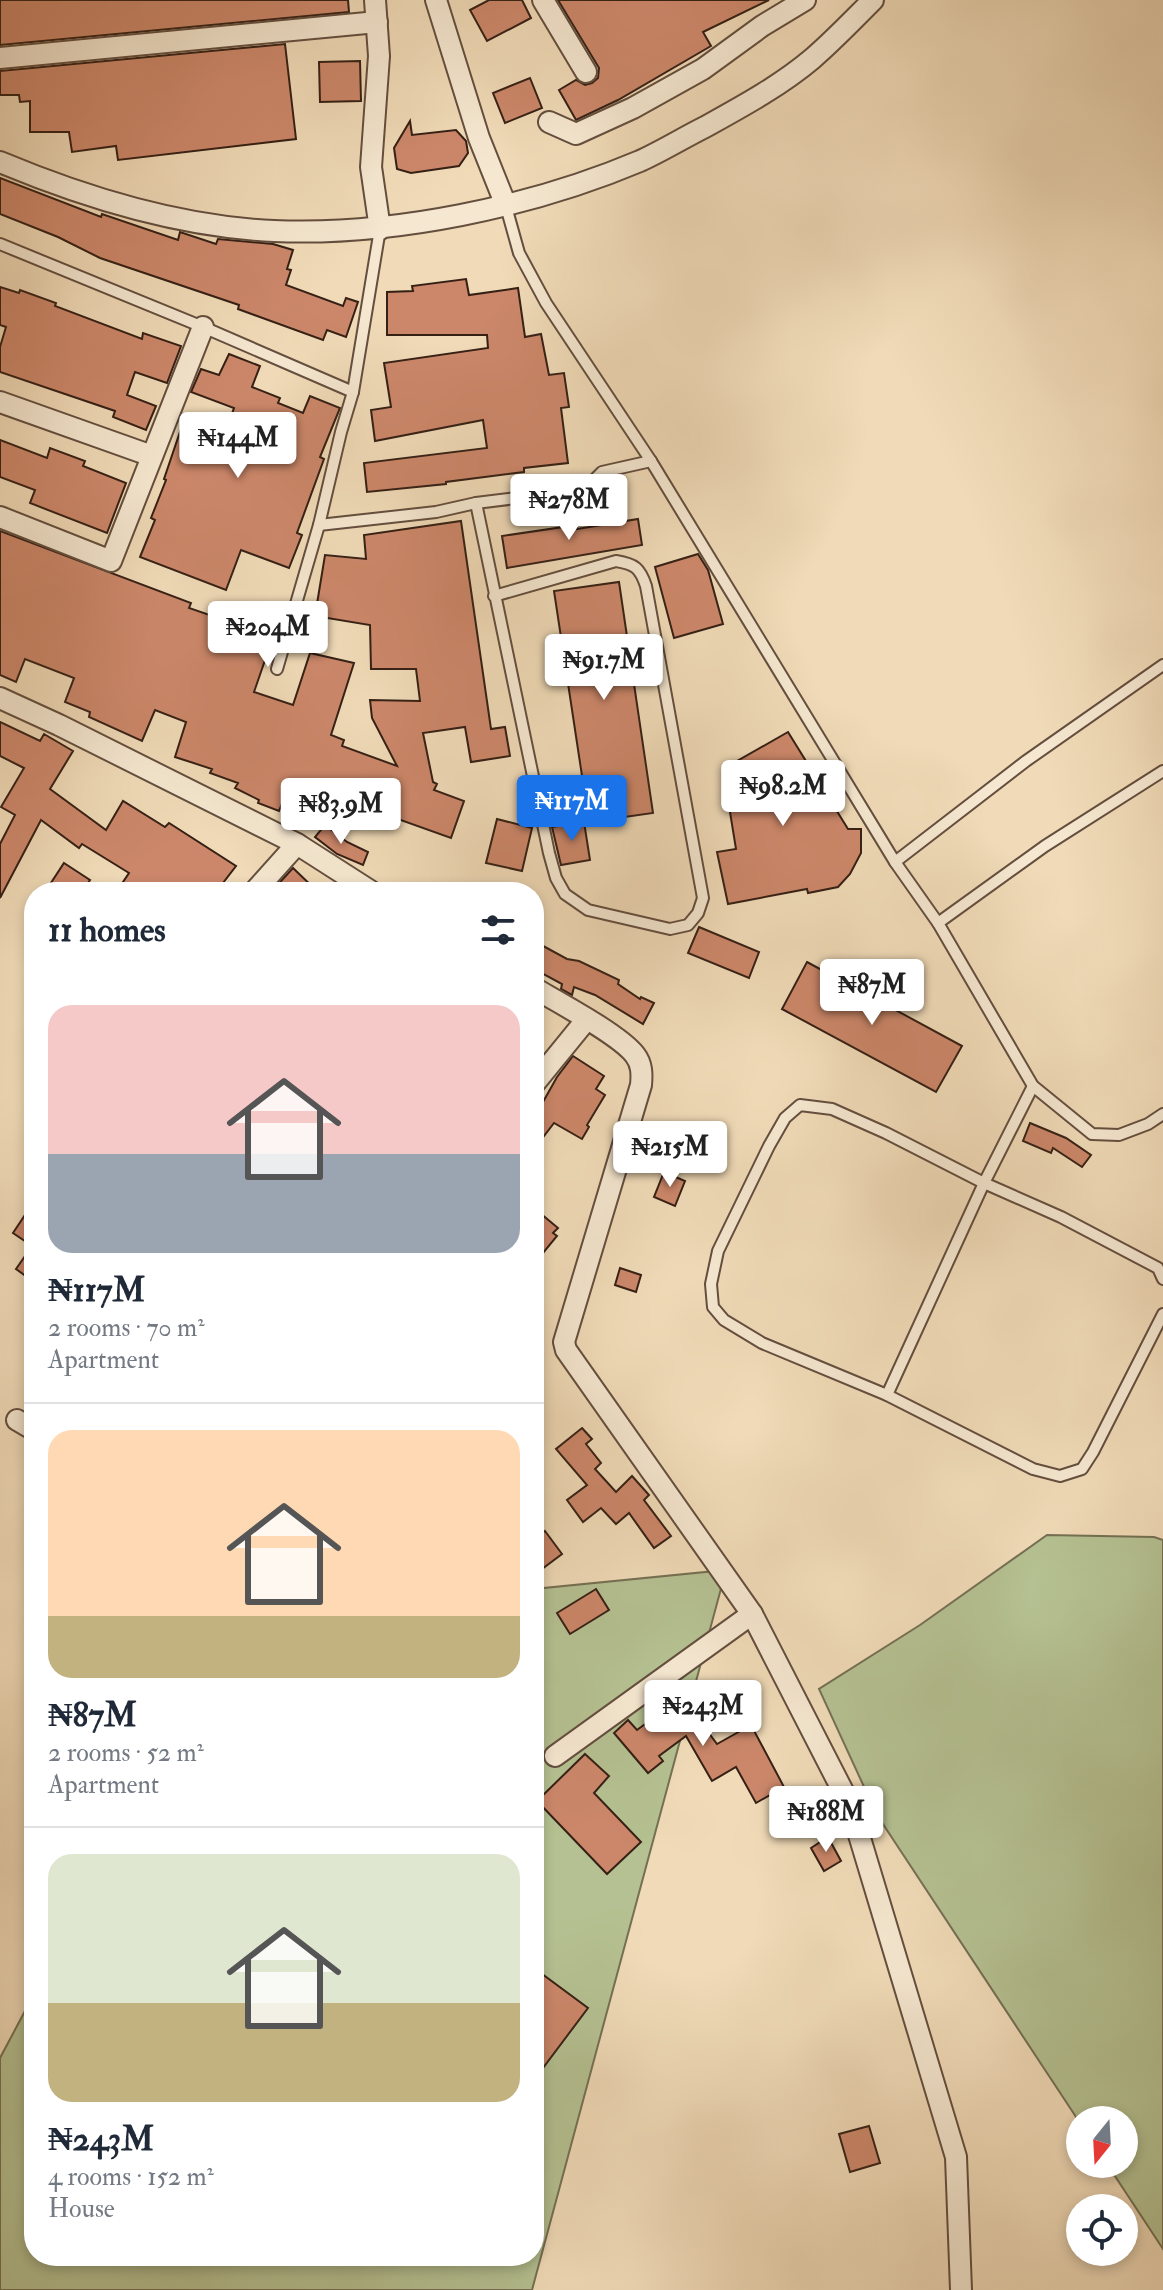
<!DOCTYPE html>
<meta charset="utf-8">
<style>
:root{--surface:#fff;--page:#f6f6f7;--text:#1f2937;--muted:#747a83;--line:#e0e1e3;--accent:#1a73e8}
body{margin:0;font-family:"IM FELL Double Pica",serif;background:var(--page);color:var(--text);height:100vh;display:flex;flex-direction:column;font-size:30px;white-space:nowrap}
*{box-sizing:border-box;margin:0}
p{font-size:26px;color:var(--muted)}
.icon{flex:none;width:44px;height:44px;fill:none;stroke:currentColor;stroke-width:2;stroke-linecap:round;stroke-linejoin:round}
.map{position:relative;flex:1;overflow:hidden}
.side{position:absolute;left:24px;top:882px;width:520px;height:1384px;display:flex;flex-direction:column;background:var(--surface);border-radius:32px;box-shadow:0 4px 12px #0003}
.side>*{flex:none}
.needle{width:52px;rotate:198deg}
.fabs{position:absolute;left:1066px;top:2106px;display:grid;gap:16px}
.fabs a{display:grid;place-items:center;width:72px;height:72px;border-radius:50%;background:var(--surface);box-shadow:0 4px 12px #0003;font-size:40px}
.price{position:absolute;translate:-50% -68px;padding:0 18px;border-radius:8px;background:#fff;color:#222;font-size:26px;line-height:52px;filter:drop-shadow(0 2px 4px #0008)}
.price::after{content:'';position:absolute;left:50%;top:48px;width:24px;height:18px;margin-left:-12px;background:inherit;clip-path:polygon(0 0,100% 0,50% 100%)}
.price.active{background:var(--accent);color:#fff}
ul{padding:0;list-style:none}
li{display:grid;align-content:center;gap:16px;height:424px;padding:0 24px}
li+li{border-top:2px solid var(--line)}
li span{display:grid;place-items:center;height:248px;border-radius:24px;color:#555}
li>.icon{margin-inline-start:auto}
span .icon{width:144px;height:144px;fill:#fffc;stroke-width:1}
li b{font-size:34px}
h2{display:flex;justify-content:space-between;align-items:center;height:96px;padding:0 24px;font-size:34px}
.map>svg:first-child{display:block}
.green{fill:#b5c192;stroke:#757054;stroke-width:2}
.building{fill:#cc876a;stroke:#352015;stroke-width:2}
.lines{fill:none;stroke-linecap:round;stroke-linejoin:round}
.service-casing{stroke:#644e3e;stroke-width:14}
.minor-casing{stroke:#644e3e;stroke-width:24}
.service{stroke:#f5e7d0;stroke-width:10}
.minor{stroke:#f5e7d0;stroke-width:20}
</style>
<div class="map">
<svg width="1163" height="2290" viewBox="0 0 1163 2290">
<rect width="100%" height="100%" fill="#f0dab7"/>
<filter id="stains"><feTurbulence type="fractalNoise" baseFrequency=".0025" numOctaves="4"/><feColorMatrix values="0 0 0 0 .2 0 0 0 0 .09 0 0 0 0 .02 0 0 0 .5 -.17"/></filter>
<radialGradient id="worn" r=".72"><stop offset=".6" stop-color="#630" stop-opacity="0"/><stop offset="1" stop-color="#630" stop-opacity=".3"/></radialGradient>
<g class="green">
<polygon points="1047,1535 1154,1537 1163,1540 1163,2249 1107,2164 1124,2164 1124,2120 1080,2120 1080,2123 877,1815 819,1689 920,1625"/>
<polygon points="726,1570 532,2290 0,2290 0,2058 34,1994 34,2256 534,2256 534,1589"/>
</g>
<g class="building">
<polygon points="0,0 348,0 349,12 0,45"/>
<polygon points="489,0 522,0 531,18 487,41 470,10"/>
<polygon points="558,0 769,0 703,32 711,46 618,100 576,120 559,90 576,80 585,85 592,83 598,78 599,68"/>
<polygon points="285,44 296,139 118,160 116,146 72,152 69,132 30,132 30,101 20,102 19,95 0,95 0,71"/>
<polygon points="360,61 361,101 320,102 319,62"/>
<polygon points="530,78 542,108 505,123 493,93"/>
<polygon points="410,121 412,135 456,130 466,141 468,153 459,166 411,173 397,169 394,148"/>
<polygon points="0,178 101,217 102,214 178,240 180,232 216,244 218,239 273,244 293,250 287,269 291,270 286,285 343,306 346,298 358,302 346,337 327,330 323,340 238,309 239,305 100,258 58,237 0,214"/>
<polygon points="466,279 469,295 518,288 525,337 541,334 549,375 564,373 569,407 561,408 568,463 524,468 524,472 446,482 446,484 367,492 364,463 487,448 483,420 375,441 371,410 391,407 384,363 488,348 487,335 387,335 387,292 413,291 412,286"/>
<polygon points="0,287 19,293 20,290 56,303 55,306 142,339 143,333 181,346 167,383 135,372 127,395 156,406 146,430 113,417 115,411 0,372 0,347 6,327 0,325"/>
<polygon points="229,354 260,366 252,387 280,398 278,403 303,413 310,396 340,408 320,457 324,459 297,533 302,535 289,568 241,550 226,590 140,557 155,520 151,518 166,480 164,479 185,417 225,433 234,408 191,392 201,369 219,375"/>
<polygon points="0,440 47,458 50,448 85,461 83,466 126,483 107,533 30,503 35,490 0,477"/>
<polygon points="638,519 642,545 507,568 502,536 577,525 577,529"/>
<polygon points="461,521 491,729 505,727 510,756 471,762 465,727 423,733 433,782 437,784 434,790 464,801 451,838 392,817 394,811 328,783 313,814 283,801 279,811 258,803 259,800 235,788 238,783 210,773 212,769 175,757 186,722 155,710 142,741 89,717 90,712 65,702 74,678 25,659 16,682 0,675 0,531 191,603 189,608 273,637 254,692 293,705 310,653 354,663 331,735 344,740 342,746 397,766 372,718 370,700 420,701 416,669 371,669 370,625 315,616 325,555 366,559 364,535"/>
<polygon points="698,554 708,570 723,624 674,638 655,567"/>
<polygon points="619,582 653,813 589,822 554,591"/>
<polygon points="0,722 40,741 44,734 73,751 50,789 106,830 123,801 165,827 169,823 236,866 216,892 132,892 121,885 129,873 82,844 79,848 41,820 0,898 0,844 15,815 1,807 24,768 0,756"/>
<polygon points="788,732 848,829 861,829 861,853 850,874 838,887 808,893 807,889 728,904 717,852 736,849 723,769"/>
<polygon points="497,819 532,828 522,871 486,863"/>
<polygon points="584,822 590,860 561,865 552,827"/>
<polygon points="325,825 347,842 368,852 363,865 337,854 315,837"/>
<polygon points="64,863 90,880 82,892 45,892"/>
<polygon points="293,868 318,892 271,892"/>
<polygon points="699,927 759,952 749,978 688,953"/>
<polygon points="534,941 567,959 579,961 619,980 618,984 640,999 641,997 654,1003 643,1024 595,995 574,987 572,995 561,989 562,984 534,969"/>
<polygon points="807,962 962,1046 936,1092 782,1009"/>
<polygon points="573,1056 604,1076 596,1089 605,1095 587,1125 589,1127 582,1139 554,1123 534,1149 534,1118 557,1077"/>
<polygon points="1030,1123 1066,1138 1091,1155 1082,1167 1053,1148 1051,1153 1023,1141"/>
<polygon points="664,1172 685,1181 675,1206 654,1197"/>
<polygon points="534,1208 558,1228 553,1233 557,1236 534,1264"/>
<polygon points="25,1215 34,1221 34,1282 16,1269 32,1246 13,1233"/>
<polygon points="620,1268 641,1275 636,1292 615,1285"/>
<polygon points="582,1428 592,1439 586,1444 601,1463 595,1469 616,1492 632,1476 649,1495 644,1500 671,1536 654,1548 629,1513 616,1524 601,1508 583,1522 567,1500 587,1485 556,1449"/>
<polygon points="545,1531 562,1554 534,1575 534,1539"/>
<polygon points="596,1589 609,1610 570,1634 557,1613"/>
<polygon points="682,1697 717,1744 751,1725 784,1787 756,1803 736,1767 712,1781 686,1736 659,1756 663,1761 648,1773 614,1733 628,1720 637,1730"/>
<polygon points="585,1754 609,1776 594,1793 641,1842 607,1874 537,1801"/>
<polygon points="828,1837 841,1861 824,1871 811,1848"/>
<polygon points="534,1968 588,2008 534,2080"/>
<polygon points="869,2126 880,2163 850,2172 839,2134"/>
</g>
<g class="lines">
<defs>
<g id="service">
<polyline points="505,203 519,253 546,303 651,461 895,862 938,923"/>
<polyline points="0,244 203,327 353,392"/>
<path d="M 476,503 L 549,853 L 556,878 L 565,894 L 588,910 L 670,929 L 688,925 L 698,913 L 703,898 L 646,586 C 640,568 635,564 616,561 L 494,596"/>
<polyline points="319,525 436,512 476,503 533,496 588,486 602,472 651,461"/>
<polyline points="277,669 319,525 341,432 353,392 380,229"/>
<polyline points="1163,771 1045,846 938,923 1033,1086 1092,1134 1119,1135 1148,1124 1163,1114"/>
<polyline points="895,862 1026,761 1163,665"/>
<polyline points="1163,1279 1158,1268 1061,1217 984,1183 886,1133 832,1109 800,1105 785,1118 769,1146 718,1251 711,1284 713,1307 724,1320 762,1343 887,1395 1033,1469 1060,1476 1082,1469 1093,1452 1163,1314"/>
<polyline points="887,1395 984,1183 1033,1086"/>
</g>
<g id="minor">
<polyline points="375,0 379,56 371,167 380,229"/>
<polyline points="436,0 479,138 505,203"/>
<polyline points="543,0 586,72"/>
<polyline points="0,58 377,22"/>
<polyline points="549,122 576,134 633,108 703,69 762,26 805,0"/>
<path d="M 0,162 C 86,198 180,227 274,231 C 393,236 531,207 640,161 C 662,151 683,138 705,127 C 741,107 780,86 812,59 C 833,41 853,20 873,0"/>
<polyline points="0,402 152,456"/>
<polyline points="0,517 111,561 203,327"/>
<polyline points="0,698 59,725 297,844 372,892"/>
<polyline points="254,892 297,844"/>
<path d="M 534,988 C 558,1002 620,1035 635,1055 C 642,1064 642,1074 641,1085 L 564,1342 L 566,1350 L 752,1614 L 850,1805 L 956,2157 L 961,2290"/>
<polyline points="534,1084 587,1019"/>
<polyline points="17,1420 34,1430"/>
<polyline points="555,1756 752,1614"/>
</g>
</defs>
<use href="#service" class="service-casing"/>
<use href="#minor" class="minor-casing"/>
<use href="#service" class="service"/>
<use href="#minor" class="minor"/>
</g>
<rect width="100%" height="100%" filter="url(#stains)"/>
<rect width="100%" height="100%" fill="url(#worn)"/>
</svg>
<div class="fabs">
<a><svg class="needle" viewBox="-14 -14 28 28"><path d="M0-13l5 13h-10z" fill="#e53935"/><path d="M0 13l5-13h-10z" fill="#747a83"/></svg></a>
<a><svg class="icon" aria-label="locate" viewBox="0 0 24 24"><circle cx="12" cy="12" r="6"/><path d="M12 2v4M12 18v4M2 12h4M18 12h4"/></svg></a>
</div>
<b class="price" style="left:238px;top:480px">₦144M</b>
<b class="price" style="left:569px;top:542px">₦278M</b>
<b class="price" style="left:268px;top:669px">₦204M</b>
<b class="price" style="left:604px;top:702px">₦91.7M</b>
<b class="price" style="left:783px;top:828px">₦98.2M</b>
<b class="price active" style="left:572px;top:843px">₦117M</b>
<b class="price" style="left:341px;top:846px">₦83.9M</b>
<b class="price" style="left:872px;top:1027px">₦87M</b>
<b class="price" style="left:670px;top:1189px">₦215M</b>
<b class="price" style="left:703px;top:1748px">₦243M</b>
<b class="price" style="left:826px;top:1854px">₦188M</b>
<section class="side">
<h2>11 homes<svg class="icon" aria-label="filters" viewBox="0 0 24 24"><path d="M4 7h16M4 17h16"/><circle cx="9" cy="7" r="2"/><circle cx="15" cy="17" r="2"/></svg></h2>
<ul>
<li><span style="background:linear-gradient(#f6c9c9 60%,#9aa5b1 0)"><svg class="icon" aria-label="home" viewBox="0 0 24 24"><path d="M3 11l9-7 9 7M6 9v11h12V9"/></svg></span><div><b>₦117M</b><p>2 rooms · 70 m²</p><p>Apartment</p></div></li>
<li><span style="background:linear-gradient(#ffd9b3 75%,#c2b280 0)"><svg class="icon" aria-label="home" viewBox="0 0 24 24"><path d="M3 11l9-7 9 7M6 9v11h12V9"/></svg></span><div><b>₦87M</b><p>2 rooms · 52 m²</p><p>Apartment</p></div></li>
<li><span style="background:linear-gradient(#dfe7d0 60%,#c2b280 0)"><svg class="icon" aria-label="home" viewBox="0 0 24 24"><path d="M3 11l9-7 9 7M6 9v11h12V9"/></svg></span><div><b>₦243M</b><p>4 rooms · 152 m²</p><p>House</p></div></li>
</ul>
</section>
</div>
